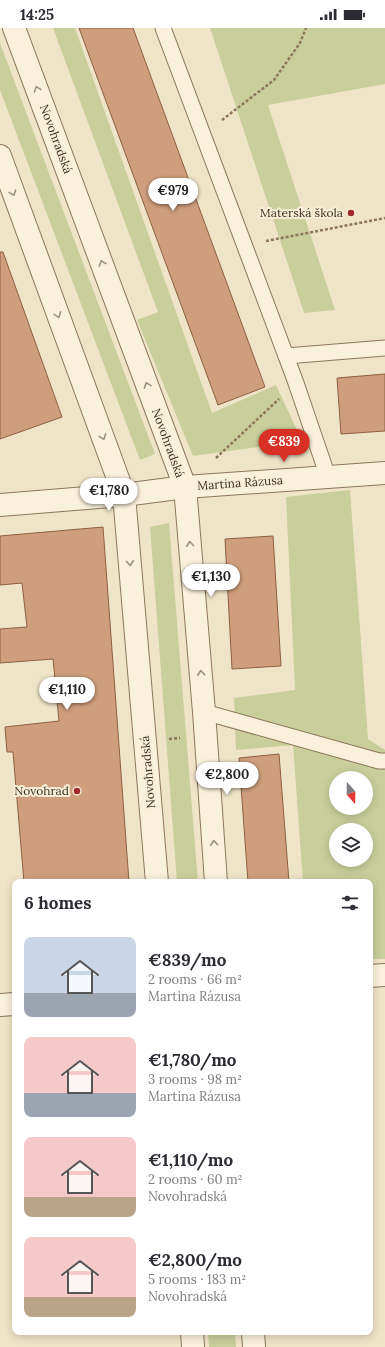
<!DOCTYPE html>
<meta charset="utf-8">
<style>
:root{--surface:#fff;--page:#f7f7f7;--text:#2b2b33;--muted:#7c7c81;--accent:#d93025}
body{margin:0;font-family:Lora,serif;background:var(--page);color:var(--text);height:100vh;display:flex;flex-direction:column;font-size:15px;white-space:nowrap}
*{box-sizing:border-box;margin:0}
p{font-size:13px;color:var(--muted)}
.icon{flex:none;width:22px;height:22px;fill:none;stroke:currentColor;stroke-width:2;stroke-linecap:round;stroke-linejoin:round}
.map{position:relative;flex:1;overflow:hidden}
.side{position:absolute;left:12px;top:851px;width:361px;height:456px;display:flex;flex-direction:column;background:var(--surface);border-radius:8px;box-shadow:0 2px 10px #0003}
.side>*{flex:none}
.needle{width:26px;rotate:160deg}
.buttons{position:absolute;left:329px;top:743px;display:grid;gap:8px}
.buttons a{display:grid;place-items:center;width:44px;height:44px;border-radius:50%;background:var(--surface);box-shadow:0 2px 10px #0003;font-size:20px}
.price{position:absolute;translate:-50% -34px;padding:0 9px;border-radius:14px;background:#fff;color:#222;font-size:13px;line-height:26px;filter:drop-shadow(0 1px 2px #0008)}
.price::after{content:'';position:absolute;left:50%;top:24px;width:12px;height:9px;margin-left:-6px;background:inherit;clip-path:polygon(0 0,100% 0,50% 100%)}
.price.active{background:var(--accent);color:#fff}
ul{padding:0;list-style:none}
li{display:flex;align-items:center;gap:12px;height:100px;padding:0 12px}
li span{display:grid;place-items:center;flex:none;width:112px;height:80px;border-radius:8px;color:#555}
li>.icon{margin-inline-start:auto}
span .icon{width:48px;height:48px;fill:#fffc;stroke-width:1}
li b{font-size:17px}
h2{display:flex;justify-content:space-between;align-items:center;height:48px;padding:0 12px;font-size:17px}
.status{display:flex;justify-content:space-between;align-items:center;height:28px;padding:0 20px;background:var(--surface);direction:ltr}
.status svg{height:11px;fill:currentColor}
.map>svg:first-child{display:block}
.green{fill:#c9cf9b;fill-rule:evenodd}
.building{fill:#cf9f7d;stroke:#8d5f41}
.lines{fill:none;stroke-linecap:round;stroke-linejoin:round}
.lane-casing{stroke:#8d765c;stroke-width:17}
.street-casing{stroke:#8d765c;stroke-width:24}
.path{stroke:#8d765c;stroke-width:2.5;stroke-dasharray:3 2;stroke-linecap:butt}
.lane{stroke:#faf1dc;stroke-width:15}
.street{stroke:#faf1dc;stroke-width:22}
.oneway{stroke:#9c907e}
.poi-dot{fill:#9e2a2b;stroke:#f7eed8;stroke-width:1.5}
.labels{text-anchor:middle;stroke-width:4;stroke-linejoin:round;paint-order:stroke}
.street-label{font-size:12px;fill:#3d2e20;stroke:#f7eed8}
.poi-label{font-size:12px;fill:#3d2e20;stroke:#f7eed8;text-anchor:end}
</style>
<div class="status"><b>14:25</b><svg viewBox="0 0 49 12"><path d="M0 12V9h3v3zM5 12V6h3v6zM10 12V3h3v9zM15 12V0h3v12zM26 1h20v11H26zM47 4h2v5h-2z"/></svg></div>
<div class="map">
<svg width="385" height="1319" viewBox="0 0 385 1319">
<rect width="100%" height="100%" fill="#f0e4c8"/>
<g class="green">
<polygon points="53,0 75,0 212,385 276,357 302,413 193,428 137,292 158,284"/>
<polygon points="210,0 385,0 385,56 268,77 335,282 304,285"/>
<polygon points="0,15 155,426 140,432 0,62"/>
<path d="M 350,462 L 368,711 L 385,722 L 385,931 L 370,931 L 370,854 L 303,854 L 293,717 L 236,722 L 234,670 L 295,662 L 286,469 ZM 336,750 L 366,750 L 366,780 L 336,780 ZM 336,802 L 366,802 L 366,832 L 336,832 Z"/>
<polygon points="169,495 198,854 177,854 150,499"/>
<polygon points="208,1304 235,1304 236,1319 209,1319"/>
</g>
<g class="building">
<polygon points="79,0 133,0 265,359 218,377"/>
<polygon points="0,224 3,224 62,389 0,411"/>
<polygon points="385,346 385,403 341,406 337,350"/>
<polygon points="103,499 129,854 24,854 13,724 7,724 5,699 59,693 53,631 0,635 0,601 27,599 22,555 0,557 0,508"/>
<polygon points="273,508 281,638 232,641 225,511"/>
<polygon points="279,726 289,854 248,854 239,730"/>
</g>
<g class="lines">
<defs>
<g id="lane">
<polyline points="163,0 286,328"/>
<polyline points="328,449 296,355 286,328 385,320"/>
<polyline points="204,684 379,733 385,733"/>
</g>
<g id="street">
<polyline points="14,0 185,459 204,684 216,854"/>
<polyline points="0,128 124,467 157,854"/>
<polyline points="0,477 124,467 185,459 385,445"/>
<polyline points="370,948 385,947"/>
<polyline points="0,977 15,976"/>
<polyline points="192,1304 193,1319"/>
<polyline points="253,1304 254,1319"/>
</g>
</defs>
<use href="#lane" class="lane-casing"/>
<use href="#street" class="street-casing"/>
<g class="path">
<polyline points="222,92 274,52 300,15 306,0"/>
<polyline points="266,213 385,190"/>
<polyline points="216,430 279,371"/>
<polyline points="169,711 180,710"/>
</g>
<use href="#lane" class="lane"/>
<use href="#street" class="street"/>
</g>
<defs><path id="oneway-chevron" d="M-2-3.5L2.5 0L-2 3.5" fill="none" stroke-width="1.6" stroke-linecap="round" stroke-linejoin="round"/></defs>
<g class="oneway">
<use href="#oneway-chevron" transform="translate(37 61) rotate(-110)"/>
<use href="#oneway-chevron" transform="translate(13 165) rotate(70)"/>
<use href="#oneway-chevron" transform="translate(102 235) rotate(-110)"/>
<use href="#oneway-chevron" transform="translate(58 287) rotate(70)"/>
<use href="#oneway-chevron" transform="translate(147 357) rotate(-110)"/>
<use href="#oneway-chevron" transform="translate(103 409) rotate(70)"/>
<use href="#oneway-chevron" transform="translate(190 516) rotate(-95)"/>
<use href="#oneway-chevron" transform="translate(130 535) rotate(85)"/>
<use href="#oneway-chevron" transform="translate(201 645) rotate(-95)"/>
<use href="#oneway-chevron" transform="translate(214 815) rotate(-94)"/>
</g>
<g class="poi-dot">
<circle cx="351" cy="185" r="4"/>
<circle cx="77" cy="763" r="4"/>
</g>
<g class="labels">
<g class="street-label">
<text transform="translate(56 111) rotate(70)" y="4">Novohradská</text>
<text transform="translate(168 415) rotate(70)" y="4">Novohradská</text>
<text transform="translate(240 455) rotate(-4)" y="4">Martina Rázusa</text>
<text transform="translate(148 744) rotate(-95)" y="4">Novohradská</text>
</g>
<g class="poi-label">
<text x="343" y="189">Materská škola</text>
<text x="69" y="767">Novohrad</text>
</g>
</g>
</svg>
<div class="buttons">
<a><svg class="needle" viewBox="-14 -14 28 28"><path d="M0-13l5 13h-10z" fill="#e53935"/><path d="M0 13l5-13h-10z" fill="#7c7c81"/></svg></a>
<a><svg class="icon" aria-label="layers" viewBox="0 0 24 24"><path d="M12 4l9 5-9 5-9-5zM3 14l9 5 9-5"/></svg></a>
</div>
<b class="price" style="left:173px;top:184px">€979</b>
<b class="price active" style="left:284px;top:435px">€839</b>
<b class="price" style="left:109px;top:484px">€1,780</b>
<b class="price" style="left:211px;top:570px">€1,130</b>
<b class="price" style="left:67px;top:683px">€1,110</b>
<b class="price" style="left:227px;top:768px">€2,800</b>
<section class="side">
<h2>6 homes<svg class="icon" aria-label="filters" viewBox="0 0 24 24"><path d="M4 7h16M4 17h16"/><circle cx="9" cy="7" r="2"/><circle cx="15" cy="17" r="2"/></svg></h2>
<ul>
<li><span style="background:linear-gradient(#c9d6e8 70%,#9aa5b1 0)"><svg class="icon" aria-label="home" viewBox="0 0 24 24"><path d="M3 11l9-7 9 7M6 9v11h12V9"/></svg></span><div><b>€839/mo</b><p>2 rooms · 66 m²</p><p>Martina Rázusa</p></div></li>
<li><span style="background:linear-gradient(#f6c9c9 70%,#9aa5b1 0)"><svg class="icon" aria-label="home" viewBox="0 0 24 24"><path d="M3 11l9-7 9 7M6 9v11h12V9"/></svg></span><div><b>€1,780/mo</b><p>3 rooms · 98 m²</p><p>Martina Rázusa</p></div></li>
<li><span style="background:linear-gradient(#f6c9c9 75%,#b9a48a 0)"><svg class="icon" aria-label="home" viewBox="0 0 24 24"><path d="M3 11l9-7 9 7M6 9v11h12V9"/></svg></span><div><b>€1,110/mo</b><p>2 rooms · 60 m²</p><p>Novohradská</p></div></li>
<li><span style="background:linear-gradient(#f6c9c9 75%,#b9a48a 0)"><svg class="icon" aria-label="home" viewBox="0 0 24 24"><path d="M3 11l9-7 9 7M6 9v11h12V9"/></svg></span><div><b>€2,800/mo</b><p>5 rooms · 183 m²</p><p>Novohradská</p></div></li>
</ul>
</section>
</div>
